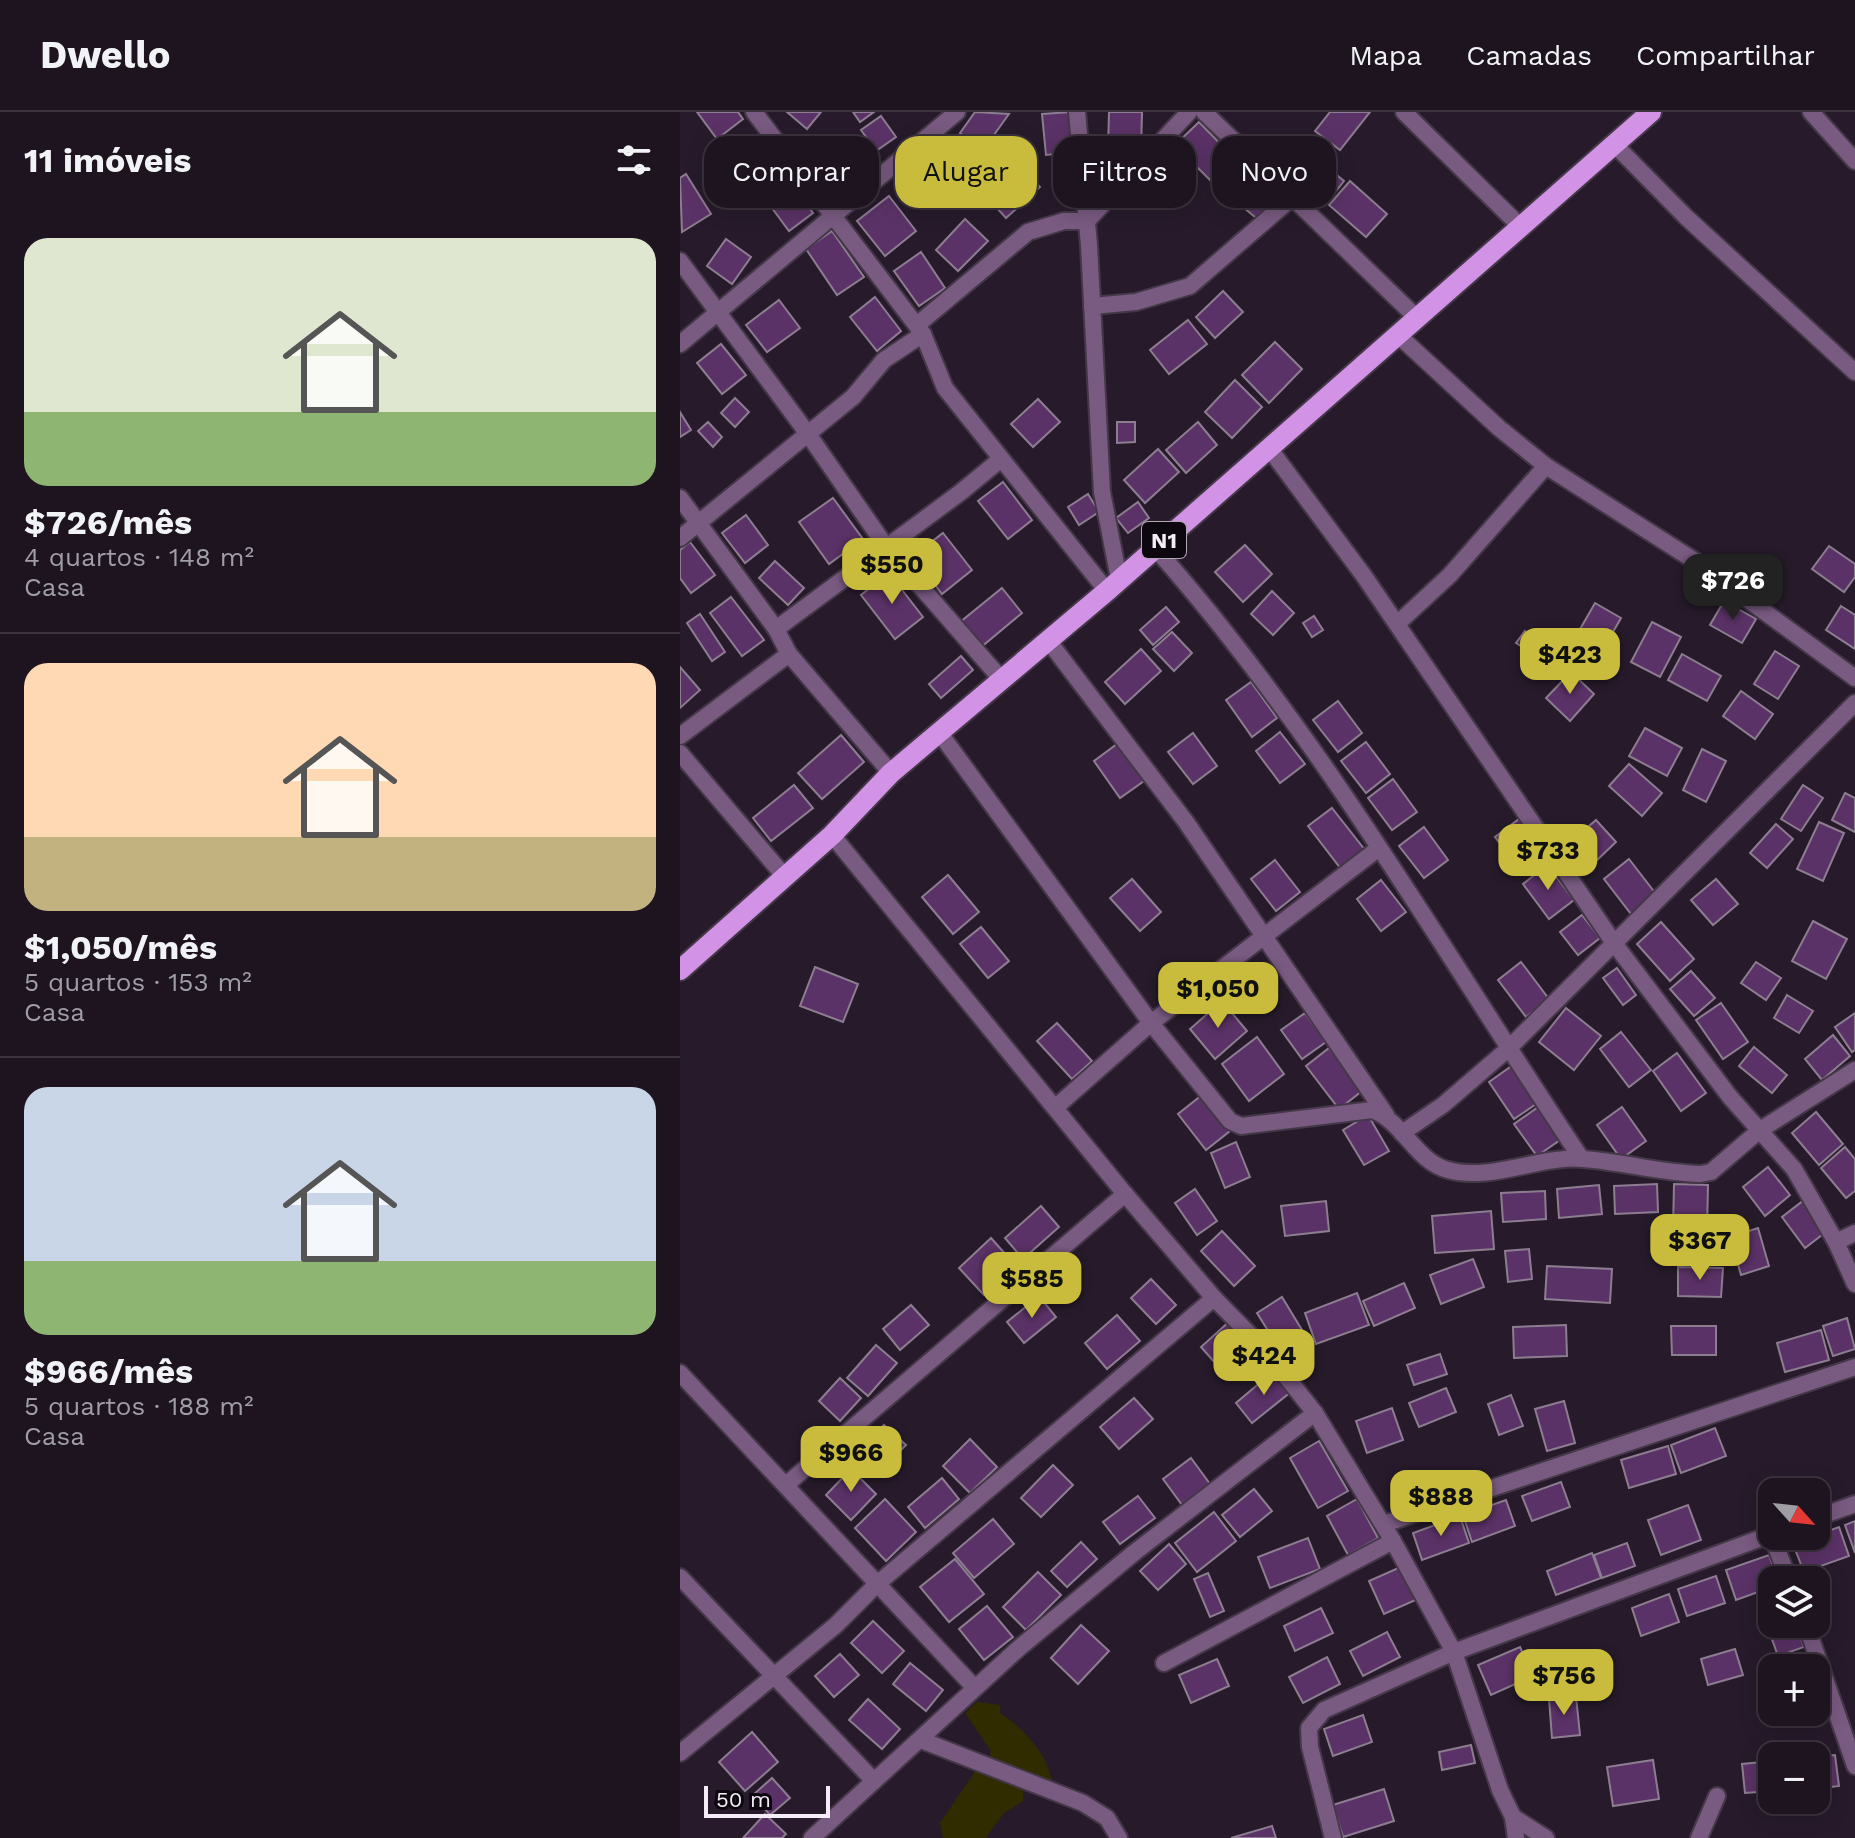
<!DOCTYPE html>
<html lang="pt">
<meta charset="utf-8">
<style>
:root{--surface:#1d1420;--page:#2a212d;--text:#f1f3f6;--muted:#a09ea5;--line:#3b333e;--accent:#c9bb3b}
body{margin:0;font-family:"Work Sans",sans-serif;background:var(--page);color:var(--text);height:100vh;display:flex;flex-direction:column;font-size:30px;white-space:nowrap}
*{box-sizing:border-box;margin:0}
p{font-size:26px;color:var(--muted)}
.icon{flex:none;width:44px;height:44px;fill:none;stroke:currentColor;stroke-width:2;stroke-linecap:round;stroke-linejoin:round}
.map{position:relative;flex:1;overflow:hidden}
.sheet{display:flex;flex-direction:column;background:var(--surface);width:680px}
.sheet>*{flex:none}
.banner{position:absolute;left:24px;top:24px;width:760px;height:72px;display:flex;gap:16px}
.needle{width:52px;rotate:117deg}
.controls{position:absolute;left:1078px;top:1366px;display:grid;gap:16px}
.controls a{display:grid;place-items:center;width:72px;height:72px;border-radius:16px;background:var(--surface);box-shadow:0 4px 20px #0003,0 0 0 2px var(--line);font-size:40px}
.scale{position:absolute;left:24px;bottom:20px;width:126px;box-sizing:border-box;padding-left:8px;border:4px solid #f4ecf7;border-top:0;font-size:22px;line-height:28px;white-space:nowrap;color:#f4ecf7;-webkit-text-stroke:6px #0d080f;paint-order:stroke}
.price{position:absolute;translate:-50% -68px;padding:0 18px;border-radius:16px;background:var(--accent);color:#111;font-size:26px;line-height:52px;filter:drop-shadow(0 2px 4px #0008)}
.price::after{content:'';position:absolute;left:50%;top:48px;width:24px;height:18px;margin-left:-12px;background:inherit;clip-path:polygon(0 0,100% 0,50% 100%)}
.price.on{background:#222;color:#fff}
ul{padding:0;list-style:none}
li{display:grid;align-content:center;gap:16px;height:424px;padding:0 24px}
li+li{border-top:2px solid var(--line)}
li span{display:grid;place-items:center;height:248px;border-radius:24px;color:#555}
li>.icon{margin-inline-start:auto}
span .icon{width:144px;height:144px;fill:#fffc;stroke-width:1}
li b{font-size:34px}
h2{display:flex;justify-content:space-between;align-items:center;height:96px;padding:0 24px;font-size:34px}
.chip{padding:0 28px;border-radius:24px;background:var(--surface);box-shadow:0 4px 20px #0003,0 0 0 2px var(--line);font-size:28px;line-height:72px}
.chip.on{background:var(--accent);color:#111}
header{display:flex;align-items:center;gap:48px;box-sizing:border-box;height:112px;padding:0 40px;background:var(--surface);border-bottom:2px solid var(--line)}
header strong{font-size:38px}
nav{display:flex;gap:44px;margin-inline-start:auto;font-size:28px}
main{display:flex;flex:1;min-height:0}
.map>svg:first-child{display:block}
.green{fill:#312c00}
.building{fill:#5b3267;stroke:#8c7d90;stroke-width:2}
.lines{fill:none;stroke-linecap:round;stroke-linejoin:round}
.street-casing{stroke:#443848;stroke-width:20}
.primary-casing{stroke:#443848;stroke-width:24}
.street{stroke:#795a81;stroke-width:16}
.primary{stroke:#d292e5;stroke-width:20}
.labels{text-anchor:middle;stroke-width:6;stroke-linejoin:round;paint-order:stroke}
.shield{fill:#0d080f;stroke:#afa8b1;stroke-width:2}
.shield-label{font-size:22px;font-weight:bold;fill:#f4ecf7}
</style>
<header>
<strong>Dwello</strong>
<nav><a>Mapa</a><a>Camadas</a><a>Compartilhar</a></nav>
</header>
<main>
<section class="sheet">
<h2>11 imóveis<svg class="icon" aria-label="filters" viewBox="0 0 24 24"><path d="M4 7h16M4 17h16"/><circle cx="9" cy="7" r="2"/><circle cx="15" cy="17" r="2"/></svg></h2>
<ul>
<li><span style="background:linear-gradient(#dfe7d0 70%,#8fb573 0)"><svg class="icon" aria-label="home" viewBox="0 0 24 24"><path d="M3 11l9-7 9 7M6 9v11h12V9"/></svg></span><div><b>$726/mês</b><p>4 quartos · 148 m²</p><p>Casa</p></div></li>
<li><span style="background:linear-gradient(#ffd9b3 70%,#c2b280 0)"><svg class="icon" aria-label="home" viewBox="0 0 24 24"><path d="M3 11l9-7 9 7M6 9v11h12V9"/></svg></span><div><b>$1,050/mês</b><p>5 quartos · 153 m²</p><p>Casa</p></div></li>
<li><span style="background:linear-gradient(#c9d6e8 70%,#8fb573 0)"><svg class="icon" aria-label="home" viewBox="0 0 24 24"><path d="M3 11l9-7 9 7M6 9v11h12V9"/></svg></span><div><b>$966/mês</b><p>5 quartos · 188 m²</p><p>Casa</p></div></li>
</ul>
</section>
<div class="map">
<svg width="1175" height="1726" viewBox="0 0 1175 1726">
<rect width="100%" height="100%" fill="#271b2b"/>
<path class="green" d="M 297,1590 L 320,1593 L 320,1601 C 346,1618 370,1645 373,1676 L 343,1676 L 343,1689 L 324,1701 L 307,1724 L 309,1726 L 263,1726 L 260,1711 L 296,1658 L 308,1650 L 311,1639 L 285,1601 Z"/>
<g class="building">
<polygon points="17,0 58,0 63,7 37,27"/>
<polygon points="107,0 141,0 127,17"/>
<polygon points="173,0 194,0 180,10"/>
<polygon points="295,0 329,2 303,38 280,21"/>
<polygon points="391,0 395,40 366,43 362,2"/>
<polygon points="429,0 462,0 461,40 428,39"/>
<polygon points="650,0 690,0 660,38 635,19"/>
<polygon points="201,4 216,25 196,39 181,18"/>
<polygon points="519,10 555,47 532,70 495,33"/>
<polygon points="77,26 100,55 77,74 53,45"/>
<polygon points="615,27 625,35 620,42 610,34"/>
<polygon points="264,31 284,51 264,72 244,52"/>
<polygon points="629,52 637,59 624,75 615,68"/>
<polygon points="558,53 600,88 581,110 539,75"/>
<polygon points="340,54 360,75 326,106 307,85"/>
<polygon points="6,62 31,102 2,120 0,66"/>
<polygon points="105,62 133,101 109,119 80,80"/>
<polygon points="658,64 664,69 656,79 650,74"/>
<polygon points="670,69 707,102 686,125 649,93"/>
<polygon points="209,84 236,119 205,144 177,109"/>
<polygon points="285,107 308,129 278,159 256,138"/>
<polygon points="152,119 184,165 157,183 126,137"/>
<polygon points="46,127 71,145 52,172 27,154"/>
<polygon points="241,140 265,176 239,194 214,159"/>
<polygon points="543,179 563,200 535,226 516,205"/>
<polygon points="195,185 221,219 197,239 170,205"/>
<polygon points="99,188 120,216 87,240 66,213"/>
<polygon points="508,208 527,232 489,262 470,238"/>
<polygon points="595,230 622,257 589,291 562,263"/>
<polygon points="41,232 66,263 42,282 17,251"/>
<polygon points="555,268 582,295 552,326 525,300"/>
<polygon points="55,286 69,300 55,315 41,301"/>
<polygon points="358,287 380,310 353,335 331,312"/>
<polygon points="0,300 11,318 0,325"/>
<polygon points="28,310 42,325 33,335 18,319"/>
<polygon points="437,310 455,310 455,330 437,331"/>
<polygon points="518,310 537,333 506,361 486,338"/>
<polygon points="478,337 499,360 465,391 444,368"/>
<polygon points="323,370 352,408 328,427 298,389"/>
<polygon points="408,382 419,400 399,413 388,395"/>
<polygon points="153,386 183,427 149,452 119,410"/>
<polygon points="458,390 469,406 448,421 436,406"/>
<polygon points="66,403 88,433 65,451 42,421"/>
<polygon points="263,421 292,458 262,482 233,444"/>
<polygon points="10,430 35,463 11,481 0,466 0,438"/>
<polygon points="565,433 592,462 563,490 535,460"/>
<polygon points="1149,434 1175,452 1175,465 1164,480 1132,457"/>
<polygon points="95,449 124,476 108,493 79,466"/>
<polygon points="209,461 243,505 215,527 181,483"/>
<polygon points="322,476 342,501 300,536 279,511"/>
<polygon points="592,479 614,501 593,523 571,502"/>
<polygon points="51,485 84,528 62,544 30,501"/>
<polygon points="1044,489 1076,507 1062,531 1030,513"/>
<polygon points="915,491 941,506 921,541 895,526"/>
<polygon points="1161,494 1175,503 1175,537 1146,518"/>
<polygon points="486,495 499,510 473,533 460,518"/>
<polygon points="20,502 45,540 32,549 7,511"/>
<polygon points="634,504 643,518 632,525 623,511"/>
<polygon points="972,510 1001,525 980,565 951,550"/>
<polygon points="845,519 866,534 858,545 836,531"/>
<polygon points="492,520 512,541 494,559 473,537"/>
<polygon points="461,537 481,559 445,592 425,570"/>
<polygon points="1095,539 1119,554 1098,587 1074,572"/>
<polygon points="1002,542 1041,564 1027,589 988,568"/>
<polygon points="281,544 293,558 261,586 249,572"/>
<polygon points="0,555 20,578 0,596"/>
<polygon points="891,560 914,582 890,609 866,586"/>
<polygon points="571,570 597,606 572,625 546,588"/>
<polygon points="1061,579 1093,602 1075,627 1043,604"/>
<polygon points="658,589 682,621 658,640 633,608"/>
<polygon points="965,616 1002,636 987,664 949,644"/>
<polygon points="600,620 625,652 600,671 576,639"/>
<polygon points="513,621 537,654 513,672 488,640"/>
<polygon points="161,623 184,650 142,687 118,661"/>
<polygon points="686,630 710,662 686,681 661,649"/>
<polygon points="437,632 464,669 440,686 414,649"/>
<polygon points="1022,637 1046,649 1026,690 1003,678"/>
<polygon points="949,652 982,681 962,704 929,674"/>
<polygon points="713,667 737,700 712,718 688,686"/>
<polygon points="114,673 133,696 91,729 73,706"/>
<polygon points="1123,673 1143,686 1121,719 1101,707"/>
<polygon points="1165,681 1175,686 1175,720 1152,708"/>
<polygon points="652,696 685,738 661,757 628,714"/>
<polygon points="839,707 865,743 841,760 815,725"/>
<polygon points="916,708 936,730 915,750 894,727"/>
<polygon points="1139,710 1164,721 1143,769 1117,757"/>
<polygon points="1096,712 1113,727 1087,756 1070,741"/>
<polygon points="744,715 768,748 744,766 719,734"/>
<polygon points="949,747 976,782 951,802 924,767"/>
<polygon points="595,748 620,780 596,799 571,767"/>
<polygon points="867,753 894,788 869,807 843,772"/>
<polygon points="268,763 299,800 273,822 242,785"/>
<polygon points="452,767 481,800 460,819 430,786"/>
<polygon points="1036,767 1058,792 1033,813 1011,788"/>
<polygon points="701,768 726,800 701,819 677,787"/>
<polygon points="902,803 920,826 898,843 880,820"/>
<polygon points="1133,809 1167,827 1146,867 1112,849"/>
<polygon points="981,810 1014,847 990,869 957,832"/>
<polygon points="301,815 329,849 308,866 280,832"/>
<polygon points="841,850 869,887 846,905 818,868"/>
<polygon points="1076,850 1101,866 1086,888 1061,871"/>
<polygon points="135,855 178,872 163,910 120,894"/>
<polygon points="937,856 956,883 943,893 923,866"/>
<polygon points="1011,859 1035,886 1014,904 990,877"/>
<polygon points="1107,883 1133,899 1119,921 1094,906"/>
<polygon points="542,889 567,919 535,947 510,917"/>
<polygon points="1041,891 1068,930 1043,947 1016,908"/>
<polygon points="886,896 921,924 894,958 859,930"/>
<polygon points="625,901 646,930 622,947 601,918"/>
<polygon points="1175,901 1175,938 1172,940 1155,915"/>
<polygon points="377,911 412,949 392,967 357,929"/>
<polygon points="941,920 971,958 949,975 920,937"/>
<polygon points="1153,923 1170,944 1142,968 1125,947"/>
<polygon points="577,925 604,962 569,989 542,952"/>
<polygon points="1074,935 1107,963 1092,981 1059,954"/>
<polygon points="649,936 682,979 659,997 626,954"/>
<polygon points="997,941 1026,981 1001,999 973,959"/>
<polygon points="833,953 859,990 834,1007 809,970"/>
<polygon points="522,983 550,1019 526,1038 498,1002"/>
<polygon points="861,993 883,1026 857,1044 834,1012"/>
<polygon points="942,995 966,1029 941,1047 917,1013"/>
<polygon points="1136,1000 1163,1032 1139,1053 1112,1021"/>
<polygon points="688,1003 709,1039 684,1053 663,1018"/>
<polygon points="556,1030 570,1065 545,1076 531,1041"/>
<polygon points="1165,1035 1175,1047 1175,1079 1166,1086 1141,1056"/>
<polygon points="1088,1055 1110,1083 1085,1104 1063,1075"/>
<polygon points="977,1072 978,1100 935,1102 934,1074"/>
<polygon points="994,1072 1028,1073 1027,1119 993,1118"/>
<polygon points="919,1073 922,1102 879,1106 877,1077"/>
<polygon points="515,1077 537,1109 517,1123 495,1091"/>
<polygon points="865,1079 866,1107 823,1110 821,1081"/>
<polygon points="1124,1088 1147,1119 1125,1136 1102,1105"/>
<polygon points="646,1089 649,1119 605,1124 601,1094"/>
<polygon points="361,1094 379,1115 343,1147 325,1126"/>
<polygon points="811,1099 814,1137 755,1141 752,1104"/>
<polygon points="1078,1116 1089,1154 1061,1163 1050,1125"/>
<polygon points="542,1119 575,1154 554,1174 521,1139"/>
<polygon points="311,1126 336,1154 304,1183 279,1156"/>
<polygon points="849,1137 852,1167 828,1170 825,1139"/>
<polygon points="793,1147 804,1175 761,1192 750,1163"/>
<polygon points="867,1154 932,1157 930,1191 865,1187"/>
<polygon points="998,1155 1043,1156 1041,1185 998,1184"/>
<polygon points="471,1167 496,1193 476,1212 451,1186"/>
<polygon points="724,1171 735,1196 694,1214 683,1189"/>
<polygon points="677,1181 689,1213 636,1232 625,1201"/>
<polygon points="359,1184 376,1205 344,1231 327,1210"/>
<polygon points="602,1185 622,1218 597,1233 577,1201"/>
<polygon points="231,1193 249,1213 220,1238 203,1217"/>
<polygon points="437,1203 460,1229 427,1257 405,1231"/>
<polygon points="1167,1206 1175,1237 1153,1244 1143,1214"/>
<polygon points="551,1208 574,1234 544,1261 521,1235"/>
<polygon points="886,1213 887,1244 834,1246 833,1215"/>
<polygon points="991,1214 1036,1214 1036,1243 992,1243"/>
<polygon points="1141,1218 1149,1248 1105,1260 1097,1231"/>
<polygon points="196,1233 217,1251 188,1284 167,1266"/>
<polygon points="760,1242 767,1262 734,1273 727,1253"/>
<polygon points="595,1258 612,1279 572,1311 556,1291"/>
<polygon points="160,1266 181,1286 160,1309 139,1289"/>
<polygon points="766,1276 776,1300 739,1315 729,1291"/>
<polygon points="831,1283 843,1314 819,1323 808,1292"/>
<polygon points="454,1286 473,1307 439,1337 420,1315"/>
<polygon points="884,1289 895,1331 867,1339 855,1297"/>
<polygon points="712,1296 723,1328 687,1341 676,1309"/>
<polygon points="204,1313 226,1333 194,1365 173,1345"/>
<polygon points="1035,1316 1046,1344 1001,1361 991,1333"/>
<polygon points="290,1327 317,1355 290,1381 263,1354"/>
<polygon points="639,1329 668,1379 638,1396 610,1346"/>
<polygon points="988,1334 996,1362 949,1376 941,1348"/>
<polygon points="511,1346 533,1376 505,1397 483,1367"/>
<polygon points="373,1353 393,1373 361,1405 341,1386"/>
<polygon points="171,1357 196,1382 171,1408 146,1383"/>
<polygon points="262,1366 279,1387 245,1416 228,1395"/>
<polygon points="881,1370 890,1395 852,1409 842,1384"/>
<polygon points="574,1377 592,1399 560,1425 542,1403"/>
<polygon points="458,1384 475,1406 440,1432 423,1410"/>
<polygon points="205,1387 236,1420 206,1449 175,1416"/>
<polygon points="677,1387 698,1426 668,1443 647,1404"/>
<polygon points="826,1388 835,1414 792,1430 783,1403"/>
<polygon points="1008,1393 1021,1428 981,1443 968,1408"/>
<polygon points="534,1400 556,1429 517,1460 495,1431"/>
<polygon points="780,1404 789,1431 742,1448 733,1421"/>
<polygon points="313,1407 334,1432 294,1466 273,1441"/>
<polygon points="1175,1409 1175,1441 1165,1413"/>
<polygon points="1159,1415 1169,1444 1124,1460 1113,1432"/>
<polygon points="628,1426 640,1457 590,1476 578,1445"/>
<polygon points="401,1430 417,1447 387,1475 371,1459"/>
<polygon points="947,1431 955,1454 922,1466 914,1443"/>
<polygon points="489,1432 506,1452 478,1478 460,1459"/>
<polygon points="912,1441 921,1466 876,1483 867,1459"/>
<polygon points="1089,1443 1098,1468 1092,1468 1092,1475 1056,1488 1046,1458"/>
<polygon points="275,1447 304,1482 269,1510 240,1475"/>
<polygon points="725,1453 740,1486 704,1502 689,1469"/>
<polygon points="358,1460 381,1483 346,1518 323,1495"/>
<polygon points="528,1461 544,1499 530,1505 514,1467"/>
<polygon points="1036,1464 1045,1491 1007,1504 998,1477"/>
<polygon points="989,1482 999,1510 961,1524 952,1496"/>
<polygon points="307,1494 333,1525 304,1548 279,1517"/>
<polygon points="641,1496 653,1521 615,1539 604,1514"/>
<polygon points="1092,1505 1092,1512 1116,1512 1124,1535 1098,1544 1085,1508"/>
<polygon points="193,1509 224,1539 202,1561 171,1531"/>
<polygon points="401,1513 429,1539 398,1572 371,1546"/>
<polygon points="707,1520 720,1545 683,1564 670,1539"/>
<polygon points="840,1535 853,1564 811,1583 798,1553"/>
<polygon points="1055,1537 1063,1563 1028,1573 1021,1547"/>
<polygon points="160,1542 179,1563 154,1585 135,1564"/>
<polygon points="647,1545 660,1572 623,1591 609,1565"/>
<polygon points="537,1547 549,1574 511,1591 499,1563"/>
<polygon points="230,1551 263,1578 246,1599 213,1572"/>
<polygon points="896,1584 900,1623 872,1626 869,1587"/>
<polygon points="188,1587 220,1617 202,1637 169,1608"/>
<polygon points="683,1603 692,1630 653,1644 644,1617"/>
<polygon points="72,1620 98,1650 65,1679 39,1650"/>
<polygon points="791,1633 795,1651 762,1658 759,1640"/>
<polygon points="1155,1643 1159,1674 1136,1677 1136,1645"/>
<polygon points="973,1648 979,1687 933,1694 927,1655"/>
<polygon points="1092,1649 1092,1679 1065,1681 1062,1652"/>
<polygon points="92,1666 110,1686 90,1703 73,1683"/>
<polygon points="704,1677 714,1709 663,1725 653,1693"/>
<polygon points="85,1702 106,1722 102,1726 63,1726"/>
<polygon points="592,1714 596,1726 551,1726"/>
</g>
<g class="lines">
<defs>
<g id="street">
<polyline points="74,0 243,222 265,276 427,479"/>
<polyline points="397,0 409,133 422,380 439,467"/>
<polyline points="524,0 737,206"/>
<polyline points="724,0 840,114"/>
<polyline points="1131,0 1175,49"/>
<polyline points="934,32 1006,105 1175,260"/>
<polyline points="0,149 128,322 207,436 322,568"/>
<polyline points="412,194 456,190 510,174 613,85"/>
<polyline points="237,213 348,120 384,109 407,109 509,0"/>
<polyline points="718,223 819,316 866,354 1015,449 1175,566"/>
<polyline points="0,232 277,0"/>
<polyline points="589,336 684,464 934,831 1050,985 1114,1057 1156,1130 1175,1172"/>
<polyline points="0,386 96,517 109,542 211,661"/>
<polyline points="0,426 173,285 204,248 243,222"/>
<path d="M 475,436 C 640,622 763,840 901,1046"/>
<polyline points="717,512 770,463 866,354"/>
<polyline points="96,517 281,380 321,347"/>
<polyline points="367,527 506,710 706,1003"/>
<path d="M 259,620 L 471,911 L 550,1009 L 561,1014 L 692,998 C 723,1009 736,1050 768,1058 C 812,1070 860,1043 904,1047 C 943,1050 981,1061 1020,1062 L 1031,1060 L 1080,1018 L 1175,958"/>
<polyline points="0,624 109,542"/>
<polyline points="0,641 105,765"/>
<polyline points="152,723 445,1082 534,1186 584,1237 635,1301 713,1429 774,1540 820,1678 833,1705 836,1726"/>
<polyline points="377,994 471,911 699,736"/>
<polyline points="722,1021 763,993 828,937 1175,591"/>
<polyline points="1156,1130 1175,1121"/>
<polyline points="0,1261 294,1575"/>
<polyline points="107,1372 445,1082"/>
<polyline points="1136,1406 1175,1392"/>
<polyline points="704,1412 1175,1255"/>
<polyline points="1091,1422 1109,1468"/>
<polyline points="0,1465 194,1669"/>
<polyline points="1126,1512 1175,1654"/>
<polyline points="484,1551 713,1429"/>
<polyline points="241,1628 403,1691 427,1706 439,1726"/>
<polyline points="0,1641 156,1513 196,1473 534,1186"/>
<polyline points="833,1705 866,1726"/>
<polyline points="132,1726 339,1536 455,1440 635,1301"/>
<polyline points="653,1726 630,1635 629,1616 644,1598 774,1540 1092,1422"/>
<polyline points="1019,1726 1037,1684"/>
</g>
<polyline id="primary" points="0,858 152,723 211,661 427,479 971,0"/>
</defs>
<use href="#street" class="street-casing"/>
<use href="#primary" class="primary-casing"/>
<use href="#street" class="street"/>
<use href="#primary" class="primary"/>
</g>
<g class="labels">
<rect class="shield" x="462" y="410" width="44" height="36" rx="6"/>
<g class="shield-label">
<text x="484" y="436">N1</text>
</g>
</g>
</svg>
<div class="controls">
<a><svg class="needle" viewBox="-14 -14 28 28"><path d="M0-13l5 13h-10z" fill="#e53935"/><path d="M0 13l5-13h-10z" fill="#a09ea5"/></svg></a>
<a><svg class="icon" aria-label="layers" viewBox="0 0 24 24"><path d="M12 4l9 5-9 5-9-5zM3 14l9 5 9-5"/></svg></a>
<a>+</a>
<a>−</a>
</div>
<div class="scale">50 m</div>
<b class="price" style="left:212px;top:494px">$550</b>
<b class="price on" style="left:1053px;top:510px">$726</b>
<b class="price" style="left:890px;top:584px">$423</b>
<b class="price" style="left:868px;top:780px">$733</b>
<b class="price" style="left:538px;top:918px">$1,050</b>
<b class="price" style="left:1020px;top:1170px">$367</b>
<b class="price" style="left:352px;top:1208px">$585</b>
<b class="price" style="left:584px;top:1285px">$424</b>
<b class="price" style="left:171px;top:1382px">$966</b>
<b class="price" style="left:761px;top:1426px">$888</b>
<b class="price" style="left:884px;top:1605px">$756</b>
<div class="banner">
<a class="chip">Comprar</a>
<a class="chip on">Alugar</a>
<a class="chip">Filtros</a>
<a class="chip">Novo</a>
</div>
</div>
</main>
